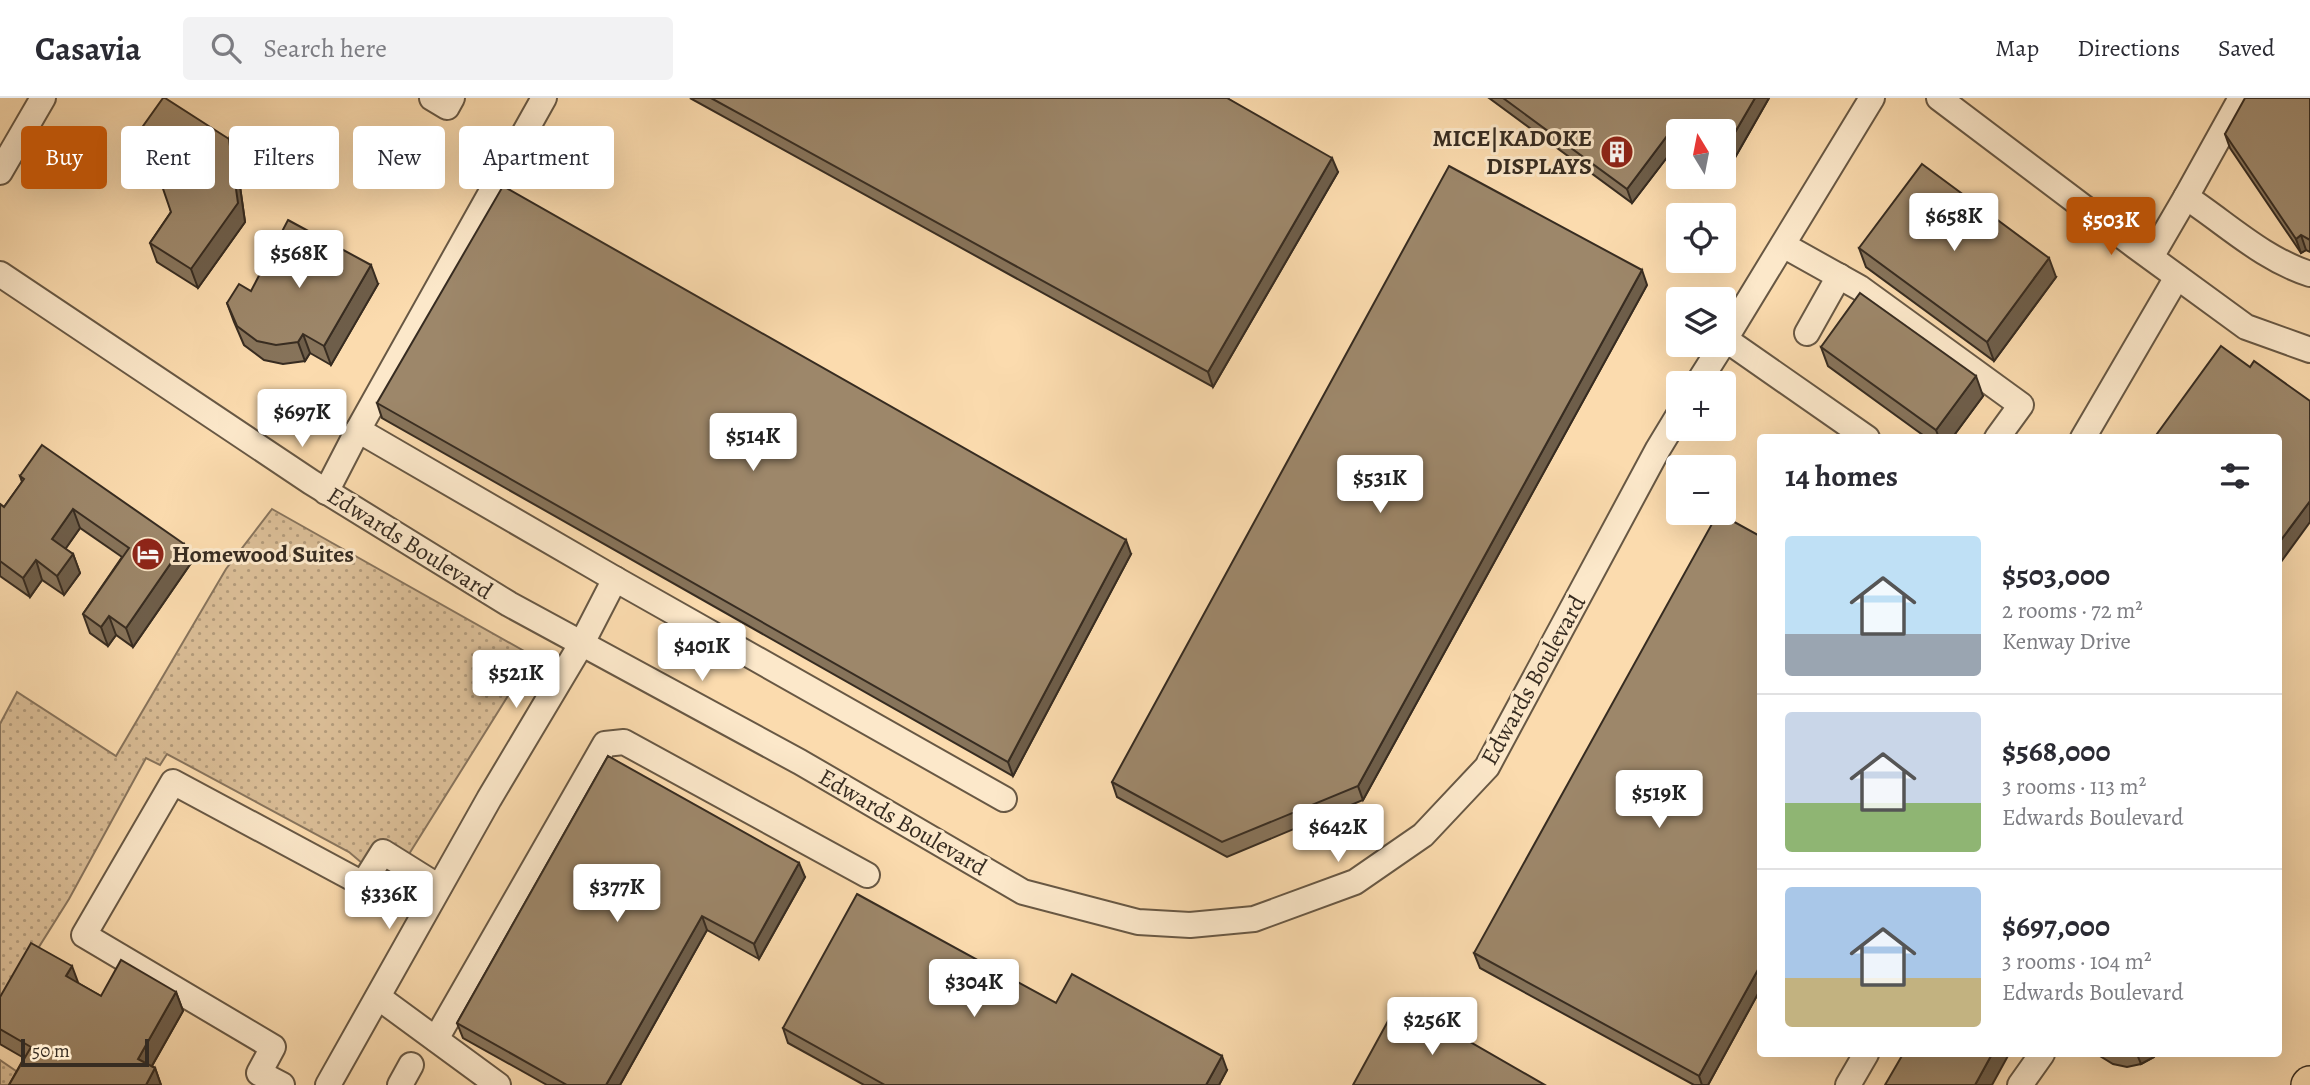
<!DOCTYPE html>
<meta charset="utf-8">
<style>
:root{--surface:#fff;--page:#f2f2f3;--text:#2b2b33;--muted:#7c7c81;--line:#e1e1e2;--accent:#b45309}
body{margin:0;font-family:Alegreya,serif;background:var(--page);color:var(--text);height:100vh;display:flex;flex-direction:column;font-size:26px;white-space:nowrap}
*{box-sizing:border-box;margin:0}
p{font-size:23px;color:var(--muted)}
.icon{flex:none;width:38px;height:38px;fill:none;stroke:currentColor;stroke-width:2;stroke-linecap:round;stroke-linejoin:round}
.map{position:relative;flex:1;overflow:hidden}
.panel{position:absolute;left:1757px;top:336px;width:525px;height:623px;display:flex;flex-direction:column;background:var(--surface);border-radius:7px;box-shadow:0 7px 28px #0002}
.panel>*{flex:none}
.guide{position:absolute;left:21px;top:28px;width:665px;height:63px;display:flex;gap:14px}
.needle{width:46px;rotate:350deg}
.fabs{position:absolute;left:1666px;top:21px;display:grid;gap:14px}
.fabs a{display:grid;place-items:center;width:70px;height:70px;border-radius:7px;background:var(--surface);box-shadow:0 7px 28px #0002;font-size:35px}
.scale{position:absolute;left:21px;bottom:18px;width:128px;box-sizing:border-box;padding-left:7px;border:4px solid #372c21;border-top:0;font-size:19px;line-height:24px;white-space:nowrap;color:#372c21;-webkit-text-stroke:5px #fce8ca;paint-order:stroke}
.price{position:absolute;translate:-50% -60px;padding:0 16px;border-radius:7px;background:#fff;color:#222;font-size:23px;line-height:46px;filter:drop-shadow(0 2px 4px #0008)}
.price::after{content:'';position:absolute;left:50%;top:42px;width:21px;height:16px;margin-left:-10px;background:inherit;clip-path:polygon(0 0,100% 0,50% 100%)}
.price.active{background:var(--accent);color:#fff}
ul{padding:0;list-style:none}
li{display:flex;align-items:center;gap:21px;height:175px;padding:0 28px}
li+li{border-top:2px solid var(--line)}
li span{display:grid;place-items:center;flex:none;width:196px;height:140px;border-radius:7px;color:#555}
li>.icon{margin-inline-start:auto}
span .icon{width:84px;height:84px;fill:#fffc;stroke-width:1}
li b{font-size:30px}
h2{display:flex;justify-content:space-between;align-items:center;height:84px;padding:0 28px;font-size:30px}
.tag{padding:0 24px;border-radius:7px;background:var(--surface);box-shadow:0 7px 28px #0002;font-size:24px;line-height:63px}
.tag.active{background:var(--accent);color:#fff}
header{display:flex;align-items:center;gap:42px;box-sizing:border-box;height:98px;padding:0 35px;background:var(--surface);border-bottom:2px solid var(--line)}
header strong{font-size:33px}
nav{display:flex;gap:38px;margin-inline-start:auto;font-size:24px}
.search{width:490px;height:63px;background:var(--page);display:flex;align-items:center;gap:18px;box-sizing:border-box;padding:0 24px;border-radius:7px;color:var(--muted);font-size:26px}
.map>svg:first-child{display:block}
.grass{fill:url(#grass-dots);stroke:#88745c;stroke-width:2}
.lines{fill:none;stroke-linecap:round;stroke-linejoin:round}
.minor-casing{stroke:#685844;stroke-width:28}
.highway-casing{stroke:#372c21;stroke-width:38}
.minor{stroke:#fce8ca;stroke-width:24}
.highway{stroke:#fbdbae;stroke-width:35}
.wall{fill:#87745b;stroke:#372c21;stroke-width:2}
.shaded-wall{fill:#6e5e4a;stroke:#372c21;stroke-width:2}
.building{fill:#9d876a;stroke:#372c21;stroke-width:2}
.labels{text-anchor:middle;stroke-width:6;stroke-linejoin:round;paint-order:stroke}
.poi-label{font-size:24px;font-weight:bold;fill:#372c21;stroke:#fce8ca;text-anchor:end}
.street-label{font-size:24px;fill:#372c21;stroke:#fce8ca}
</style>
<header>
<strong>Casavia</strong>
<div class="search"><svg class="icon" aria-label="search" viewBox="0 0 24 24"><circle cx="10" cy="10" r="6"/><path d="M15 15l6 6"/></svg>Search here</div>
<nav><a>Map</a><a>Directions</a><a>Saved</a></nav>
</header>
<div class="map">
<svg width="2310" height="987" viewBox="0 0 2310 987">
<defs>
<pattern id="grass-dots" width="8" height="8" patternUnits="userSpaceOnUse" patternTransform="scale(1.75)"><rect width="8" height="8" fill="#dabd96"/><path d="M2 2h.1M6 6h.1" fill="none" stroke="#b29a7a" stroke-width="1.8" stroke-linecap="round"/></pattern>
</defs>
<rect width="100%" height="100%" fill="#fbdbae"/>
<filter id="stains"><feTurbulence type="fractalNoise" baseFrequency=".00286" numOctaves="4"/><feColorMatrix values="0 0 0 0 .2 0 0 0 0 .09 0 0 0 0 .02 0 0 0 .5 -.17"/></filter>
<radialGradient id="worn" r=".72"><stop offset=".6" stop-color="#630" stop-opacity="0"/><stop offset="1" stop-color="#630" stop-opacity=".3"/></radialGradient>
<g class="grass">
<polygon points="272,411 533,558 389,788 349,754 167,656 160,667 146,660 69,801 0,911 0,626 17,594 116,658 226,471"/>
<polygon points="0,962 19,975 12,987 0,987"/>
</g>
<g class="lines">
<defs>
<g id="minor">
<polyline points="432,0 447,9 452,0"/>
<polyline points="1939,0 2135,148 2246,229 2310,252"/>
<polyline points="0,74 43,0"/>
<polyline points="2186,99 2241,0"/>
<polyline points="1783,147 1860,190 2021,307 1997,340"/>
<path d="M 2151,159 L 2186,99 C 2227,126 2263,161 2310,176"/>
<polyline points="0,176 311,384 509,506 800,664 1023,794 1138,824 1190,827 1254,821 1355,784 1423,737 1487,669 1658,351 1678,318"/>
<polyline points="1807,235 1839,178"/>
<polyline points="1725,241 1867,340"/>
<polyline points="1724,243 1872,0"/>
<polyline points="1698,285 1722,247"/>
<polyline points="358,332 615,481 1004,701"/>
<polyline points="2083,340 2177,179"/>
<polyline points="326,394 358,332 544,0"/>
<polyline points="378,899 498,987"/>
<polyline points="436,941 605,646 624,644 867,777"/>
<polyline points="282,987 259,975 273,949 84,837 173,684 363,786 383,754 439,789"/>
<polyline points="328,987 489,701 582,545 615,481"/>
<polyline points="400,987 411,967"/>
<polyline points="1848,987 1866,956"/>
<polyline points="2020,987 2042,956"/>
</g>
<polyline id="highway" points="2309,987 2310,986"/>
</defs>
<use href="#minor" class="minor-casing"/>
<use href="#highway" class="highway-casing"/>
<use href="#minor" class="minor"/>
<use href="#highway" class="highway"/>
</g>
<g class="wall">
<polygon points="690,0 1227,0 1338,74 1213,289"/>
<polygon points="1489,0 1769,0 1733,63 1724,65 1724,33 1678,33 1678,45 1632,105"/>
<polygon points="2310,0 2310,154 2306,152 2301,155 2230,50 2225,36"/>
<polygon points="136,38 236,60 245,124 198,190 157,164 150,145 171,114 160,67 143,57"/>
<polygon points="1859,150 2056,179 1994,263 1866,169"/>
<polygon points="378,186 331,267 310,255 305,263 283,266 264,262 244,247 234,224 227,205 251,193"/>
<polygon points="1647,187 1363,702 1227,759 1117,699 1112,684"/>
<polygon points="1821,249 1983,298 1952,340 1927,340 1828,268"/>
<polygon points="377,305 1131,456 1013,678 382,320"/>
<polygon points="20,378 191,465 133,549 116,537 108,548 90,535 83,516 122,459 80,430 65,451 73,456 80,475 64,497 42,482 30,499 0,478 0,406 4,409 22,384"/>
<polygon points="608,658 805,779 759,861 707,832 620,987 547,987 463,940 457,925"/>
<polygon points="1474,855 1760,892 1708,987 1694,987 1480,870"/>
<polygon points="78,885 101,898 176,894 183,913 152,968 155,970 161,987 9,987 24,960 0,946 0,899"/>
<polygon points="1056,905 1227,972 1219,987 864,987 788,945 783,930"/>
<polygon points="2099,956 2156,956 2154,959 2141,966 2127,969 2113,966 2100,958"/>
</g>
<g class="shaded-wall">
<polygon points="1755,0 1769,0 1733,63 1727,48"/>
<polygon points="1673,30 1678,45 1632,105 1627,91"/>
<polygon points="229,41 236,60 245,124 198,190 191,171"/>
<polygon points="1332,60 1338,74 1213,289 1208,274"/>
<polygon points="2301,137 2306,152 2301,155 2296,141"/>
<polygon points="2049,160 2056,179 1994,263 1987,244"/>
<polygon points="371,167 378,186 331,267 324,248"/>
<polygon points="1642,172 1647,187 1363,702 1358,688"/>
<polygon points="303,236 310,255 305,263 298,244"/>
<polygon points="1976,278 1983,298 1952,340 1939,340 1936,332"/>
<polygon points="2310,403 2310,424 2278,468 2278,446"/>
<polygon points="73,411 80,430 59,460 52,441"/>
<polygon points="1126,442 1131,456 1013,678 1008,664"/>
<polygon points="184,446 191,465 133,549 126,530"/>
<polygon points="73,456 80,475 64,497 57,478"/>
<polygon points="36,462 42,482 30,499 23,480"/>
<polygon points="109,518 116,537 108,548 101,529"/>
<polygon points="799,765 805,779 759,861 754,846"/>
<polygon points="702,818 707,832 620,987 606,987"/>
<polygon points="72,868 79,887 66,878"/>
<polygon points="1760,868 1760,892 1708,987 1702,987 1699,978"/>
<polygon points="176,894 183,913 145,980 138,961"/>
<polygon points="1992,956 2009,956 1992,987 1975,987"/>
<polygon points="2137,956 2156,956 2154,959 2141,966"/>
<polygon points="1222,958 1227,972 1219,987 1206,987"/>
<polygon points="155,970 161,987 146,987"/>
</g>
<g class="building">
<polygon points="163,0 165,0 229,41 238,105 191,171 150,145 171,114 159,79 161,53 136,38"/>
<polygon points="711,0 1227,0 1332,60 1208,274"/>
<polygon points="1503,0 1755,0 1727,48 1724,49 1724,33 1678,34 1673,30 1627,91"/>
<polygon points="2245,0 2310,0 2310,142 2301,137 2296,141 2225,36"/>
<polygon points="1922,66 2049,160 1987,244 1859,150"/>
<polygon points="1449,68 1642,172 1358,688 1222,744 1112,684"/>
<polygon points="503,88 1126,442 1008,664 377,305"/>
<polygon points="288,122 371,167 324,248 303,236 298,244 276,247 257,243 237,228 227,205 239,186 251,193"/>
<polygon points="1860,195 1976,278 1936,332 1821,249"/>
<polygon points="2221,248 2250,269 2254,263 2310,303 2310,403 2278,446 2278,340 2154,340"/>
<polygon points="42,347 184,446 126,530 109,518 101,529 83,516 129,450 73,411 52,441 73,456 57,478 36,462 23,480 0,463 0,406 4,409 24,381 20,378"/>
<polygon points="1718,415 1760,438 1760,868 1699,978 1474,855"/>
<polygon points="608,658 799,765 754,846 702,818 606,987 567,987 457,925"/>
<polygon points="857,796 1056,905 1072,876 1222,958 1206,987 885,987 783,930"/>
<polygon points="31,845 72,868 66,878 101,898 121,862 176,894 138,961 155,970 146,987 9,987 31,949 0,931 0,899"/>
<polygon points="1399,903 1545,987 1353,987"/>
<polygon points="1903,956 1992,956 1975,987 1885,987"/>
</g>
<defs>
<symbol id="building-disc" viewBox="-11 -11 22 22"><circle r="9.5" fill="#8f2418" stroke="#fce8ca"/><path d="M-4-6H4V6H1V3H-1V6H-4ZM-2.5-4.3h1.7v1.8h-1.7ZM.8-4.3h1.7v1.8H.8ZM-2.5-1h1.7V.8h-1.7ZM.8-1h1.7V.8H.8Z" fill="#fff"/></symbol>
<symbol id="hotel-disc" viewBox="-11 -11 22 22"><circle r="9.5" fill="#8f2418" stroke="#fce8ca"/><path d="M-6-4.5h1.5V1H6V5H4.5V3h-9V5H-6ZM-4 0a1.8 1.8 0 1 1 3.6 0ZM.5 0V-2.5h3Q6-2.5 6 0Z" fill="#fff"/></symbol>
</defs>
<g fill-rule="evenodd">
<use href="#building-disc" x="1598" y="35" width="38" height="38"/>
<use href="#hotel-disc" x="129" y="437" width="38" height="38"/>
</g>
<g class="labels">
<g class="poi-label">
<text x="1592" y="48">MICE|KADOKE<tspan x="1592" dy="28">DISPLAYS</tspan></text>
<text x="172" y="464" text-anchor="start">Homewood Suites</text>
</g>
<g class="street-label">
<text transform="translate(410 445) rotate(32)" y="8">Edwards Boulevard</text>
<text transform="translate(1533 582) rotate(-61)" y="8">Edwards Boulevard</text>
<text transform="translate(903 724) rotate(30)" y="8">Edwards Boulevard</text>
</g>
</g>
<rect width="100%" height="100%" filter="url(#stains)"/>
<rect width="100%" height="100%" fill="url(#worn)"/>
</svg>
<div class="fabs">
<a><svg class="needle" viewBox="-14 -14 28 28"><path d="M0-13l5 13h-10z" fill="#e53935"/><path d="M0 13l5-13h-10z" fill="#7c7c81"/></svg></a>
<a><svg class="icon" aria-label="locate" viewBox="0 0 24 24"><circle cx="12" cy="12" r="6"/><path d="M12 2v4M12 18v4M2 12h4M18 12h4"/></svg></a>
<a><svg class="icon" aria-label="layers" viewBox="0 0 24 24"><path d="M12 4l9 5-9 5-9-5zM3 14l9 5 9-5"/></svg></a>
<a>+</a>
<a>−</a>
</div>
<div class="scale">50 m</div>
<b class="price" style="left:1954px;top:155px">$658K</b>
<b class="price active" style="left:2111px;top:159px">$503K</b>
<b class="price" style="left:299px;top:192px">$568K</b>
<b class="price" style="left:302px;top:351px">$697K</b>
<b class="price" style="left:753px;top:375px">$514K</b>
<b class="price" style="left:1380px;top:417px">$531K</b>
<b class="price" style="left:702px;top:585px">$401K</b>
<b class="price" style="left:516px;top:612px">$521K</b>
<b class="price" style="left:1659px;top:732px">$519K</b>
<b class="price" style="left:1338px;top:766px">$642K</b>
<b class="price" style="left:617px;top:826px">$377K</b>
<b class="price" style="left:389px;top:833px">$336K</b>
<b class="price" style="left:974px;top:921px">$304K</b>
<b class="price" style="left:1432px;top:959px">$256K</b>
<div class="guide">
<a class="tag active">Buy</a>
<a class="tag">Rent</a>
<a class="tag">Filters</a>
<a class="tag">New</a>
<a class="tag">Apartment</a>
</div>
<section class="panel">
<h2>14 homes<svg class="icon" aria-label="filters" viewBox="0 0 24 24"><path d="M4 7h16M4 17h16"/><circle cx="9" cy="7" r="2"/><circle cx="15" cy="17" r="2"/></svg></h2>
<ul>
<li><span style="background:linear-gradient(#bfe0f5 70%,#9aa5b1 0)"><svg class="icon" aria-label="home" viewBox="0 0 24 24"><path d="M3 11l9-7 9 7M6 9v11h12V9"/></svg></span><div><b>$503,000</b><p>2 rooms · 72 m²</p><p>Kenway Drive</p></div></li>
<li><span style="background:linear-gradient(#c9d6e8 65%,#8fb573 0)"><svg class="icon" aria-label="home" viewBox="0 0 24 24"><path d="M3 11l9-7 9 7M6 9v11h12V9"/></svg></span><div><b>$568,000</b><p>3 rooms · 113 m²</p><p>Edwards Boulevard</p></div></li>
<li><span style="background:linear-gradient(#a9c7e8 65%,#c2b280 0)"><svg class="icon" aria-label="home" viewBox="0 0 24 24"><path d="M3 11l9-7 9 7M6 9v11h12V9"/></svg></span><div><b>$697,000</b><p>3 rooms · 104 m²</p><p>Edwards Boulevard</p></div></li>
</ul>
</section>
</div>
